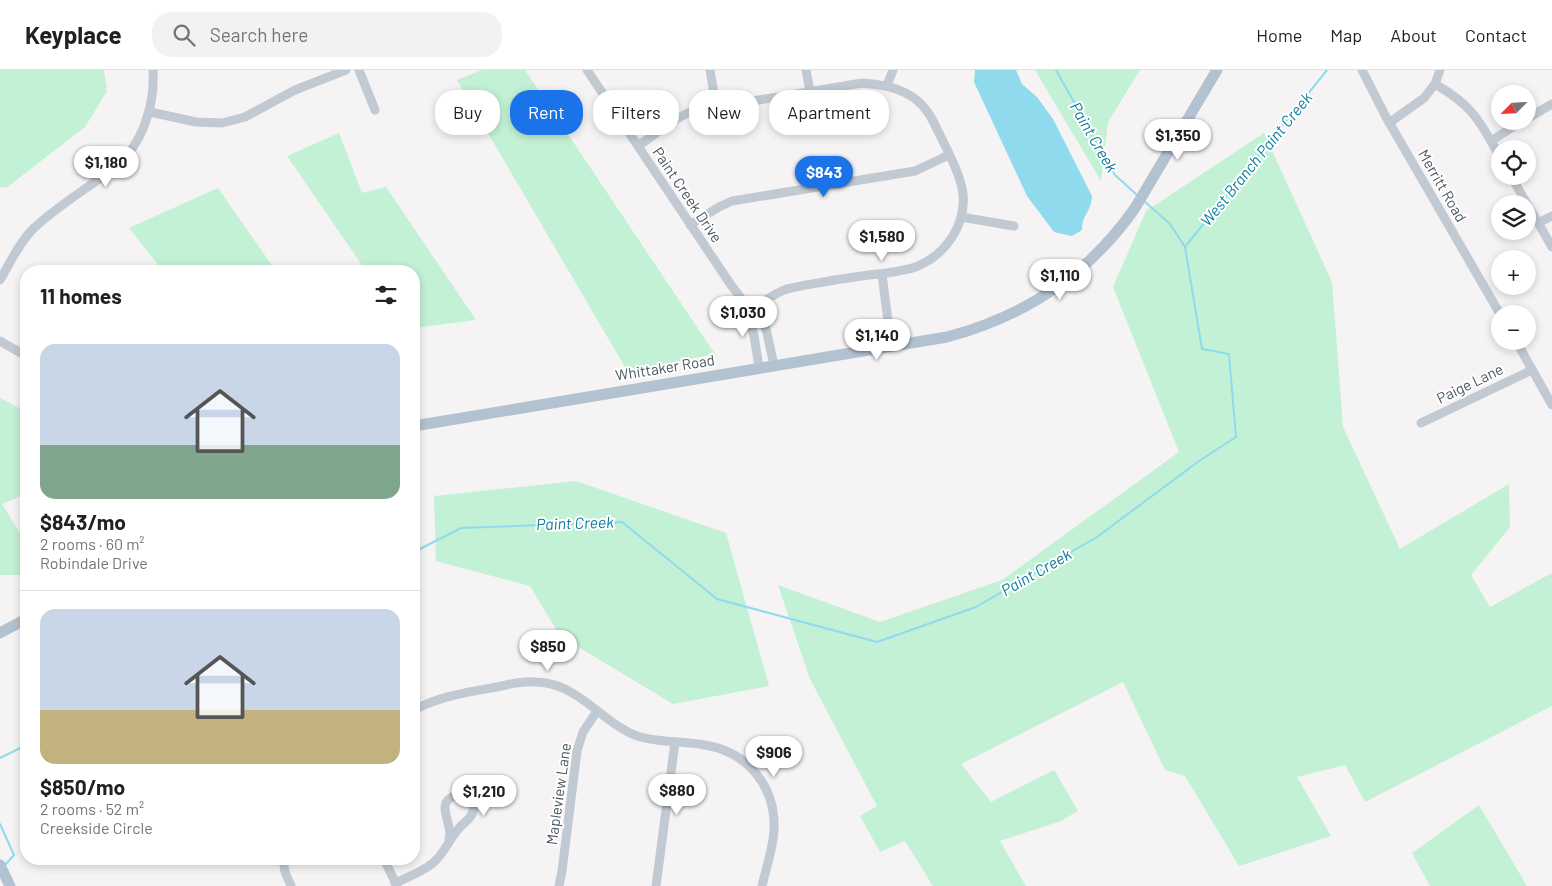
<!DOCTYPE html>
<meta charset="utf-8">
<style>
:root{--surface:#fff;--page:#f2f2f2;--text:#202124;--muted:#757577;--line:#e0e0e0;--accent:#1a73e8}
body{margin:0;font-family:Barlow,sans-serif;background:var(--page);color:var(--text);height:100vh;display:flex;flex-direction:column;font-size:19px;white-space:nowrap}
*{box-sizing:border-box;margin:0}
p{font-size:16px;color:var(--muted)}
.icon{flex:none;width:28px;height:28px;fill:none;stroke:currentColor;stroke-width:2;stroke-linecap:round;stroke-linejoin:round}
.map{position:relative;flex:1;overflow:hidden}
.panel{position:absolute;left:20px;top:195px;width:400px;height:600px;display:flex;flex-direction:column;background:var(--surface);border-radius:20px;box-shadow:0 2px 8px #0003}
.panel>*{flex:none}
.hud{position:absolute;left:435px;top:20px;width:475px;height:45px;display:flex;gap:10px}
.needle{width:32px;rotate:246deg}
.tools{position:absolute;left:1491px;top:15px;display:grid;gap:10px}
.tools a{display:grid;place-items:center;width:45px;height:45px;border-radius:50%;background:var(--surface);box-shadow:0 2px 8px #0003;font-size:25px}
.price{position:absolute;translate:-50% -42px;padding:0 11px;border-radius:18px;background:#fff;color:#222;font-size:16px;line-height:32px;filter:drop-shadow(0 1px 2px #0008)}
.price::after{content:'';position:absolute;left:50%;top:30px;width:15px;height:11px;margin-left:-8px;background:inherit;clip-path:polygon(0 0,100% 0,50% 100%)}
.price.current{background:var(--accent);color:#fff}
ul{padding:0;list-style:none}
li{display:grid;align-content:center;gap:10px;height:265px;padding:0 20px}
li+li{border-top:1px solid var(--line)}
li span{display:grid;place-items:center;height:155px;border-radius:15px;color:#555}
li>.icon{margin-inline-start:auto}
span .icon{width:90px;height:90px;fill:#fffc;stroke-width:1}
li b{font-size:21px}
h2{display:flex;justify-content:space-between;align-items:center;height:60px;padding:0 20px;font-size:21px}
.chip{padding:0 18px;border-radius:20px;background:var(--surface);box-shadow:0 2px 8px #0003;font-size:18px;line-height:45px}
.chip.current{background:var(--accent);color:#fff}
header{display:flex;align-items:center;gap:30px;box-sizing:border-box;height:70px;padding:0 25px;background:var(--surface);border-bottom:1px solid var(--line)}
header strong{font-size:24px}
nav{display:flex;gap:28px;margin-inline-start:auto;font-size:18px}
.search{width:350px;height:45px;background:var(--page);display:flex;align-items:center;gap:12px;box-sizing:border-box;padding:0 18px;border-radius:20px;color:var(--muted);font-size:19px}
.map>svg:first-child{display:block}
.green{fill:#c3f1d5}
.water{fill:#90daee}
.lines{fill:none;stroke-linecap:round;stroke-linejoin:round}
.stream{stroke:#90daee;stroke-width:2}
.minor{stroke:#c1cad2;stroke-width:9}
.major{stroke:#b3c2d1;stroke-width:11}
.labels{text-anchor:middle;stroke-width:4;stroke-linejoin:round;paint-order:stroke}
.street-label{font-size:15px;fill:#4a5661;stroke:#fff}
.water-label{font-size:16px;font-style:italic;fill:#0c7c9b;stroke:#fff}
</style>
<header>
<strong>Keyplace</strong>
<div class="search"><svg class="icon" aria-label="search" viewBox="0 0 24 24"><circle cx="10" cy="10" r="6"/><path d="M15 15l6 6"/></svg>Search here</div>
<nav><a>Home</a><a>Map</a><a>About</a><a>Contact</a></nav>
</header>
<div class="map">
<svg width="1552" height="816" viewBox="0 0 1552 816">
<rect width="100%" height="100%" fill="#f5f3f3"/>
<g class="green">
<polygon points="0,0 104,0 107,21 85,57 6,118 0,117"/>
<polygon points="482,0 525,0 715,284 654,296 629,304 457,10"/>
<polygon points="1035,0 1140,0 1108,52 1101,111"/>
<polygon points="339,63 362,123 386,117 476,250 414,258 414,201 363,201 364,198 287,86"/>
<polygon points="1264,63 1332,212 1343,357 1400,479 1509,414 1510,457 1471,505 1490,537 1552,503 1552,636 1365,732 1345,695 1297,707 1331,766 1239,796 1185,706 1165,700 1123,612 961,694 991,732 1054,700 1078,741 1061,751 1000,771 1026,816 933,816 905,771 880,782 860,746 877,736 810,609 778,515 880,552 1002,510 1179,382 1113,217 1146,141"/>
<polygon points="218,118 276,201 163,201 129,158"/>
<polygon points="0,328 26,342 26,424 2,434 26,473 26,505 0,505"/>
<polygon points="576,411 726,463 769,616 673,634 560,566 530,516 436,491 434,426"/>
<polygon points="1479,735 1527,816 1430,816 1412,783"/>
</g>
<path class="water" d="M 975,0 L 1016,0 L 1022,14 L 1037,27 L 1053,49 L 1092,126 C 1091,143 1082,144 1082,160 L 1072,166 L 1054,162 L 1027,126 L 974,12 Z"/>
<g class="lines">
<g class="stream">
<polyline points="1056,0 1115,105 1137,125"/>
<polyline points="1185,177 1327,0"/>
<polyline points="414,482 461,458 622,452 717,529 877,572 976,537 1097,467 1199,391 1236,367 1229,284 1202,279 1185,177 1170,154 1144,131"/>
<polyline points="0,688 26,675"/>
<polyline points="0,754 14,785 5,795"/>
</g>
<g class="minor">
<polyline points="359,0 375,40"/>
<polyline points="587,0 731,215 750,240 760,247 766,259 774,295"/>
<polyline points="710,0 716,36"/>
<polyline points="806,0 810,21"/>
<polyline points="1362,0 1386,47 1500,244"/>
<path d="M 1435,14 C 1473,36 1479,50 1500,87"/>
<polyline points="887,15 893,0"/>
<polyline points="150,42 196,52 222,53 245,47 295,20 346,0"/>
<polyline points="1528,48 1552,34"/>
<polyline points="1389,53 1424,28 1435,14 1440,0"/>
<polyline points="1491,71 1522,51"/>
<path d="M 638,76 L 676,49 L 692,41 L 862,13 C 894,15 920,23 934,53 C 943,72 961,104 963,124 C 966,155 946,184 918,196 C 903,202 885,203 869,205 C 842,209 813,213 787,219 C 774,223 762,233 750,240"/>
<polyline points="1511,106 1527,134"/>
<polyline points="1528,135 1552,177"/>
<polyline points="961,147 1014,156"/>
<polyline points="1538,153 1552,146"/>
<polyline points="690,155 719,137 732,131 915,101 949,85"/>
<polyline points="882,204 891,275"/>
<path d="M 0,210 C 10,193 19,173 33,159 C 58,135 89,118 116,96 C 143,74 155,34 153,0"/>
<polyline points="750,240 749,247 754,266 759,297"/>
<polyline points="0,271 26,286"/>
<polyline points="1516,271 1552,335"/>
<polyline points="1421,353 1532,300"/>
<path d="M 414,640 C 440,626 468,622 497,617 C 509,614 522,611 535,612 C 548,612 563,617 574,624 C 596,637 613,657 637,666 C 659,673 683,671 705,675 C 748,682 776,717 774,760 C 773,779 766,798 762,816"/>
<polyline points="283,789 285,802 291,816"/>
<polyline points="384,789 397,816"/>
<path d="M 395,813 C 408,807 422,802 433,793 C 445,783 450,767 461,756 C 465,752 471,748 473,742 C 474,736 471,731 467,728 C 462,725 457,725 452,727 C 439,733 448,748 449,758 C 450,762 450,766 449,770"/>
<polyline points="559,816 562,801 577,681 583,662 597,641"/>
<polyline points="656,816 675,672"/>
</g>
<g class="major">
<path d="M 414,356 L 947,267 C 1026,246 1088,205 1135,138 L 1217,0"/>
<polyline points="0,563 26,549"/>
<polyline points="0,795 10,816"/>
</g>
</g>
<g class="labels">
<g class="street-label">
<text transform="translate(1442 116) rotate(60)" y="5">Merritt Road</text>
<text transform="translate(687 125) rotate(56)" y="5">Paint Creek Drive</text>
<text transform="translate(665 298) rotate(-9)" y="5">Whittaker Road</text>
<text transform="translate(1470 314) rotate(-26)" y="5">Paige Lane</text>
<text transform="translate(559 724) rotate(-82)" y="5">Mapleview Lane</text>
</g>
<g class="water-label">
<text transform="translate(1094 67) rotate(60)" y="6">Paint Creek</text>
<text transform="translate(1256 89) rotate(-51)" y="6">West Branch Paint Creek</text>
<text transform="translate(575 453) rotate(-2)" y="6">Paint Creek</text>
<text transform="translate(1036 502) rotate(-30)" y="6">Paint Creek</text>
</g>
</g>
</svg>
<div class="tools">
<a><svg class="needle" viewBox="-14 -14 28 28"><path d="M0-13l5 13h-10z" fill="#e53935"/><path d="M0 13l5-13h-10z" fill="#757577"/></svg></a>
<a><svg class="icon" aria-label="locate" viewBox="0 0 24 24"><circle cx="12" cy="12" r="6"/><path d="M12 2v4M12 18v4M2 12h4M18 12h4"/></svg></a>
<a><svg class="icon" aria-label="layers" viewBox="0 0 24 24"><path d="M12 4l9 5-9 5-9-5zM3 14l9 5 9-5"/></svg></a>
<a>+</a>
<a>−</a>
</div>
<b class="price" style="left:1178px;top:91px">$1,350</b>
<b class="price" style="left:106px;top:118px">$1,180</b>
<b class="price current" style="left:824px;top:128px">$843</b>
<b class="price" style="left:882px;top:192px">$1,580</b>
<b class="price" style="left:1060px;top:231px">$1,110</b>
<b class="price" style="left:743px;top:268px">$1,030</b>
<b class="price" style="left:877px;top:291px">$1,140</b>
<b class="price" style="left:548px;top:602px">$850</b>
<b class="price" style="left:774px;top:708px">$906</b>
<b class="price" style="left:677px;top:746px">$880</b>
<b class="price" style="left:484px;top:747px">$1,210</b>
<div class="hud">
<a class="chip">Buy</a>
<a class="chip current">Rent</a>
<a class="chip">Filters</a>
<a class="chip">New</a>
<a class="chip">Apartment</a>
</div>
<section class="panel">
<h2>11 homes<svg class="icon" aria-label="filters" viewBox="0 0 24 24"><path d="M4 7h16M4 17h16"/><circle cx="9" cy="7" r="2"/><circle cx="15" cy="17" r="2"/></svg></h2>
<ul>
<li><span style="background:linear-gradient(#c9d6e8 65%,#7fa58c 0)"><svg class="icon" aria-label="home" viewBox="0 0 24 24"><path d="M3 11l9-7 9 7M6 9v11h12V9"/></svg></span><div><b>$843/mo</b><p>2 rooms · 60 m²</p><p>Robindale Drive</p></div></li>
<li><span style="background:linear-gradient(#c9d6e8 65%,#c2b280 0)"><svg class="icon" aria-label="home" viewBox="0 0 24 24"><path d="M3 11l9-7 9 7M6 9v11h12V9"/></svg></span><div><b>$850/mo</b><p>2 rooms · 52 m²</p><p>Creekside Circle</p></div></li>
</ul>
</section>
</div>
